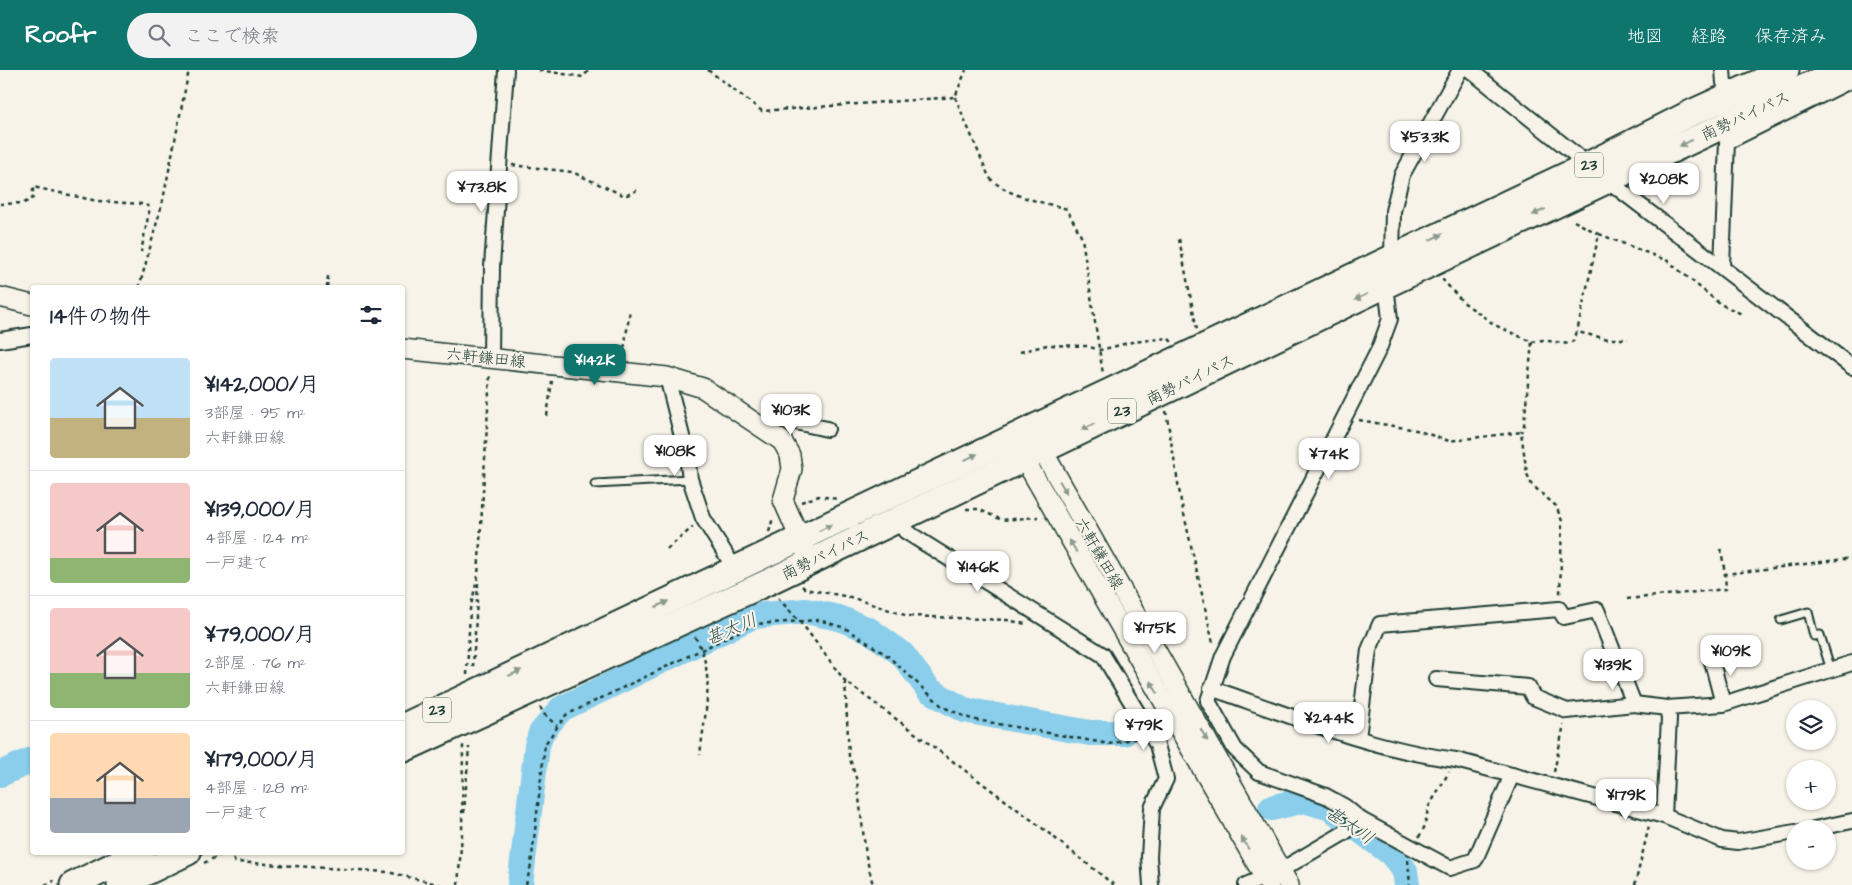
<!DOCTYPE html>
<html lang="ja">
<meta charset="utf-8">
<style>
:root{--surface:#fff;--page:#f2f2f3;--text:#1f2937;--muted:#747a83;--line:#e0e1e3;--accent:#0f766e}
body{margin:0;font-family:"Architects Daughter","Klee One",sans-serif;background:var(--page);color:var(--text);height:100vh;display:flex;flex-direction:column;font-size:19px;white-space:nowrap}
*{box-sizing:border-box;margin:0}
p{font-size:16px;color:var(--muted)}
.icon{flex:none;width:28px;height:28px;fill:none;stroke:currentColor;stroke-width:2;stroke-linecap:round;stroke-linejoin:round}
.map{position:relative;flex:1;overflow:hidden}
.details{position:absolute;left:30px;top:215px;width:375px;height:570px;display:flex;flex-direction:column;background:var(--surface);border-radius:5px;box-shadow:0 1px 4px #0004}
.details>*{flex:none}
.buttons{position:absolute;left:1786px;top:630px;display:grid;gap:10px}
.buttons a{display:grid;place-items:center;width:50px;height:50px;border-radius:50%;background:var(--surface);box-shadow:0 1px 4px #0004;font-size:25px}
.price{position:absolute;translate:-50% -42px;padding:0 11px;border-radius:10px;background:#fff;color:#222;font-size:16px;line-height:32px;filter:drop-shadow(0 1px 2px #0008)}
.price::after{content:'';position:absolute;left:50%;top:30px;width:15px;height:11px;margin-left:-8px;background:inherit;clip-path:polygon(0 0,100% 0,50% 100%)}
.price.selected{background:var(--accent);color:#fff}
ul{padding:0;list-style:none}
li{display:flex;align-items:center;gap:15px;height:125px;padding:0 20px}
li+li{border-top:1px solid var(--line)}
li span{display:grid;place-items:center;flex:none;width:140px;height:100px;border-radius:5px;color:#555}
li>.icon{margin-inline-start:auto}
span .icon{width:60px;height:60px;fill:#fffc;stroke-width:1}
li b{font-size:21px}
h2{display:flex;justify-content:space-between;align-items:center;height:60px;padding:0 20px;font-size:21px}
header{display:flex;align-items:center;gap:30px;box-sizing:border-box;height:70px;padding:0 25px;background:var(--accent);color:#fff}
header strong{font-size:24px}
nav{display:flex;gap:28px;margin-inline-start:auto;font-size:18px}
.search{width:350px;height:45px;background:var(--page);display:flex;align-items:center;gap:12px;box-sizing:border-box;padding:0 18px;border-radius:28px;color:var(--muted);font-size:19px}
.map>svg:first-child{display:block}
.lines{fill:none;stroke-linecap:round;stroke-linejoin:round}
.river{stroke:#8aceeb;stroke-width:26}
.lane-casing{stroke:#1f3d34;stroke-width:11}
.street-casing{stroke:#1f3d34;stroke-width:18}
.secondary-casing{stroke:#1f3d34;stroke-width:22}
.highway-casing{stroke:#1f3d34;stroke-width:29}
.path{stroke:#1f3d34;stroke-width:2.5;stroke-dasharray:4 4;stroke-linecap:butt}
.lane{stroke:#f7f3e8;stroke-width:7}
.street{stroke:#f7f3e8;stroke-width:14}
.secondary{stroke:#f7f3e8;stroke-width:19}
.highway{stroke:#f7f3e8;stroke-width:25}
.oneway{fill:#8b988e}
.labels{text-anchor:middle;stroke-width:4;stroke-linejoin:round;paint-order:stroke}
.shield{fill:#f7f3e8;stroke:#60746a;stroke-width:1}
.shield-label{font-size:15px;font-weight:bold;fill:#1f3d34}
.street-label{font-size:16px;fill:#1f3d34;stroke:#f7f3e8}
.water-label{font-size:18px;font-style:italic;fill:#345a59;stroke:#f7f3e8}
</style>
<header>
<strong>Roofr</strong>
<div class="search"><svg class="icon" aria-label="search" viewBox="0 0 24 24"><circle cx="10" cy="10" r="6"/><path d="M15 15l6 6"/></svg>ここで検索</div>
<nav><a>地図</a><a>経路</a><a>保存済み</a></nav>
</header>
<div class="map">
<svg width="1852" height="815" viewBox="0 0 1852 815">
<rect width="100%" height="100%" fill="#f7f3e8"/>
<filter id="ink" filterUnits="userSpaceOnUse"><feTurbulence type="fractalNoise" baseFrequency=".02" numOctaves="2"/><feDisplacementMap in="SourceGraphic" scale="10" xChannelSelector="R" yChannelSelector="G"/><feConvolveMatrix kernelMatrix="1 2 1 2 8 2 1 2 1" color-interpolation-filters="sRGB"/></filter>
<g filter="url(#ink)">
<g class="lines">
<g class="river">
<polyline points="0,704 32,690"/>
<polyline points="1271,738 1304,730 1331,738 1392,784 1405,801 1407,815"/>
<polyline points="520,815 537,676 541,663 561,639 753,546 806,541 839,548 869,560 902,584 929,620 964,640 1090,663 1124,663"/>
</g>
<defs>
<g id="lane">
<polyline points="595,414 690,409"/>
<polyline points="1781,550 1808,542 1814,566 1820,565 1831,600"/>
</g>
<g id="street">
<polyline points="1470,0 1607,110 1852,297"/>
<polyline points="1723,0 1724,13"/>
<polyline points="1722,196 1727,72 1852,10"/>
<polyline points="0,270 32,265"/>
<polyline points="491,287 492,196 506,0"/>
<polyline points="667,307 687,386 690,409 703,448 728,488"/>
<polyline points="756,355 782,349 827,359"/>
<polyline points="905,461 1103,585 1157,675 1166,709 1152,738 1149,787 1151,815"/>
<polyline points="1711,588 1723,634"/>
<polyline points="1436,609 1528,617 1533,627 1567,641 1634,634 1667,638 1669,648 1664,746"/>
<path d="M 1211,618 C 1291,646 1372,679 1456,690 L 1664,746 L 1722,770 L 1738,772 L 1795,762"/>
<polyline points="1667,638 1723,634 1852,593"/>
<polyline points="1358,668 1369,580 1380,554 1559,539 1564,547 1597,540 1634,634"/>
<polyline points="1361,750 1344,736 1326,726 1259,702 1235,679 1208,631 1223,586 1379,279 1390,249 1386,215 1392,187 1393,141 1402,105 1460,0"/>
<polyline points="1814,759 1852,751"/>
<polyline points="1246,815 1281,800 1344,763 1361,750 1450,798 1475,790 1512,705"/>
</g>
<g id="secondary">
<polyline points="0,227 32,235"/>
<polyline points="402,279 667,307 703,318 782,371 790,385 792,399 783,430 805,480"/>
<polyline points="1036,369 1289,815"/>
<polyline points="1018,378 1269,815"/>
</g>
<g id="highway">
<polyline points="402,657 1588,95 1691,43 1786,0"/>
<polyline points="402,680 766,513 1386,215 1841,0"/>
<polyline points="73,815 141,782"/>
<polyline points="120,815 188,782"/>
</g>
</defs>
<use href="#lane" class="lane-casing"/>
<use href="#street" class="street-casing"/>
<use href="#secondary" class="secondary-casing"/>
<use href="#highway" class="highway-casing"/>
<g class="path">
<polyline points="539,0 583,7 589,0"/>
<polyline points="708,0 762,41 955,27 966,0"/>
<path d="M 955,27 L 989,107 C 1009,128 1040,131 1067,139 L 1082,168 L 1103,304"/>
<polyline points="512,95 572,102 625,126 639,119"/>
<polyline points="0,134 24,133 33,128 33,117 97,131 143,134 150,137 141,182"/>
<polyline points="1574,151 1599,164 1577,262"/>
<polyline points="1599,164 1668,191 1720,234 1742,244"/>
<polyline points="1179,169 1197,260"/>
<polyline points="1442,209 1463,232 1495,255 1532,272 1524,355 1521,362"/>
<polyline points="139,218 163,130 189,0"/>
<polyline points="327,218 328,206"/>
<polyline points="1532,272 1542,270 1569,274 1573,271 1577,262 1608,269 1628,269"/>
<polyline points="1020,282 1047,275 1086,276 1100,280 1132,272 1168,268 1172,272"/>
<polyline points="623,286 630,240"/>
<polyline points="1166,341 1181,431 1213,573"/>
<polyline points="547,346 552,311"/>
<polyline points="1359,350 1416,360 1449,371 1521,362 1527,404 1532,415 1556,436 1562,451 1560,525"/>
<polyline points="801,432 819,426 837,429"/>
<polyline points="966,439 978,439 1002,450 1038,447"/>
<polyline points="769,462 773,448"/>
<polyline points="667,479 693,457"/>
<polyline points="1721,479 1725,504 1852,488"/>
<polyline points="802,516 805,519 850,527 908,546 1007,550 1026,554"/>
<polyline points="778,528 806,559 845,611 1037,754 1114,815"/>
<polyline points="1627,529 1726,519 1725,504"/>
<path d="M 695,567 C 717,603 704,646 700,685"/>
<polyline points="473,597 478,513"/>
<polyline points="467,605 470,539 478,506 490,305"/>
<polyline points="845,611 849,686 857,711 866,786 873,815"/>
<polyline points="540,637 544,644 557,656"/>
<polyline points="1554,702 1564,654"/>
<polyline points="464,743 469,677"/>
<polyline points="1419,767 1425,756 1428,738 1449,702"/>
<polyline points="229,782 235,792 388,802 441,815"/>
<polyline points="1408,790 1410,815"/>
<polyline points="204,793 226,782"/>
<polyline points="45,815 54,811"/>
<polyline points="458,815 462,764 463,673"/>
<polyline points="526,815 531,795 545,674 566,645 755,554 819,550 845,558 888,586 943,637 971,649 1109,674 1138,668"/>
<polyline points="1635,815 1649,756"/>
</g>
<use href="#lane" class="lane"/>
<use href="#street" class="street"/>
<use href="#secondary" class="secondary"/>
<use href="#highway" class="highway"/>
</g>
<defs><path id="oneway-solid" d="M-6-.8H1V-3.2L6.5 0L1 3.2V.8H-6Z" transform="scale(1.25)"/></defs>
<g class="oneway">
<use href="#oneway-solid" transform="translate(1686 73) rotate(154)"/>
<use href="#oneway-solid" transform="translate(1539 142) rotate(155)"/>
<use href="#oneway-solid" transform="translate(1436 167) rotate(-25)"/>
<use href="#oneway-solid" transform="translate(1361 227) rotate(154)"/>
<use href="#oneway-solid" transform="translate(1088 357) rotate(154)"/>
<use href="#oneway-solid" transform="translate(971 387) rotate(-26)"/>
<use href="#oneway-solid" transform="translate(1063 417) rotate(60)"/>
<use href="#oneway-solid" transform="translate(825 458) rotate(-26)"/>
<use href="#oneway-solid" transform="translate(1073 476) rotate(-120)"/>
<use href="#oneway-solid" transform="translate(662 534) rotate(-25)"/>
<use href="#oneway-solid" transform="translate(515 603) rotate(-25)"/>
<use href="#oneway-solid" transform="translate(1154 617) rotate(-120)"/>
<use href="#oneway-solid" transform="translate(1204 665) rotate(60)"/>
<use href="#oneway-solid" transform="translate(1245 773) rotate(-120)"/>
</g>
</g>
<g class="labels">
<g class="shield">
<rect x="1575" y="82.5" width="28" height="25" rx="4"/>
<rect x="1108" y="328.5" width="28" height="25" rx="4"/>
<rect x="423" y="627.5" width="28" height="25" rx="4"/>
</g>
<g class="shield-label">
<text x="1589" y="100">23</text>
<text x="1122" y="346">23</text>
<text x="437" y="645">23</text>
</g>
<g class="street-label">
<text transform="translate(1745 45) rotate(-25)" y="6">南勢バイパス</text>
<text transform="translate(486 287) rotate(6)" y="6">六軒鎌田線</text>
<text transform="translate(1190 309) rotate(-26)" y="6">南勢バイパス</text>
<text transform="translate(1100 483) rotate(60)" y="6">六軒鎌田線</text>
<text transform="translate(825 484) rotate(-26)" y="6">南勢バイパス</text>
</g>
<g class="water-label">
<text transform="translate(731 559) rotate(-23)" y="6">甚太川</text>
<text transform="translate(1350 755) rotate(34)" y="6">甚太川</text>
</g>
</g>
</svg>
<div class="buttons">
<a><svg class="icon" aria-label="layers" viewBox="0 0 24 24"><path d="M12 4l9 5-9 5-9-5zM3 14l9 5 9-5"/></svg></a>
<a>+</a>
<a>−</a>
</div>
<b class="price" style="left:1425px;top:93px">¥53.3K</b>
<b class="price" style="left:1664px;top:135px">¥208K</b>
<b class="price" style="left:482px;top:143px">¥73.8K</b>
<b class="price selected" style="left:595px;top:316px">¥142K</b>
<b class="price" style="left:791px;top:366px">¥103K</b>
<b class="price" style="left:675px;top:407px">¥108K</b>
<b class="price" style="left:1329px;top:410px">¥74K</b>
<b class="price" style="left:978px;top:523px">¥146K</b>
<b class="price" style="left:1155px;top:584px">¥175K</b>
<b class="price" style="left:1731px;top:607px">¥109K</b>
<b class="price" style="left:1613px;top:621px">¥139K</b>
<b class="price" style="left:1329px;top:674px">¥244K</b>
<b class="price" style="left:1144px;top:681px">¥79K</b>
<b class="price" style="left:1626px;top:751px">¥179K</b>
<section class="details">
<h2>14件の物件<svg class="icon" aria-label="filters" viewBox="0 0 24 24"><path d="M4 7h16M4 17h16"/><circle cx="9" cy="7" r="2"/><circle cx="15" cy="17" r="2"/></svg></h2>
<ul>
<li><span style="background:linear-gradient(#bfe0f5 60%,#c2b280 0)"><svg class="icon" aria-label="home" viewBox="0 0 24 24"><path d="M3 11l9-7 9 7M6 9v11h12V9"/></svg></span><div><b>¥142,000/月</b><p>3部屋 · 95 m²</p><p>六軒鎌田線</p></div></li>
<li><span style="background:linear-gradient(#f6c9c9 75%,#8fb573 0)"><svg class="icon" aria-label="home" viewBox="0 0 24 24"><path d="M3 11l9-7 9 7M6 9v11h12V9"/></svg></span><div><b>¥139,000/月</b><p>4部屋 · 124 m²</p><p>一戸建て</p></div></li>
<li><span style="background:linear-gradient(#f6c9c9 65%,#8fb573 0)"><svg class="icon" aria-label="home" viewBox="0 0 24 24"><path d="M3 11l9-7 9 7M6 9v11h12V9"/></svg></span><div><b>¥79,000/月</b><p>2部屋 · 76 m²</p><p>六軒鎌田線</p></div></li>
<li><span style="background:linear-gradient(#ffd9b3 65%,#9aa5b1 0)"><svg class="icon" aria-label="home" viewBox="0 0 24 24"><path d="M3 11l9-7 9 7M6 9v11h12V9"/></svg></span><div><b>¥179,000/月</b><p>4部屋 · 128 m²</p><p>一戸建て</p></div></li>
</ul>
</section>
</div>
